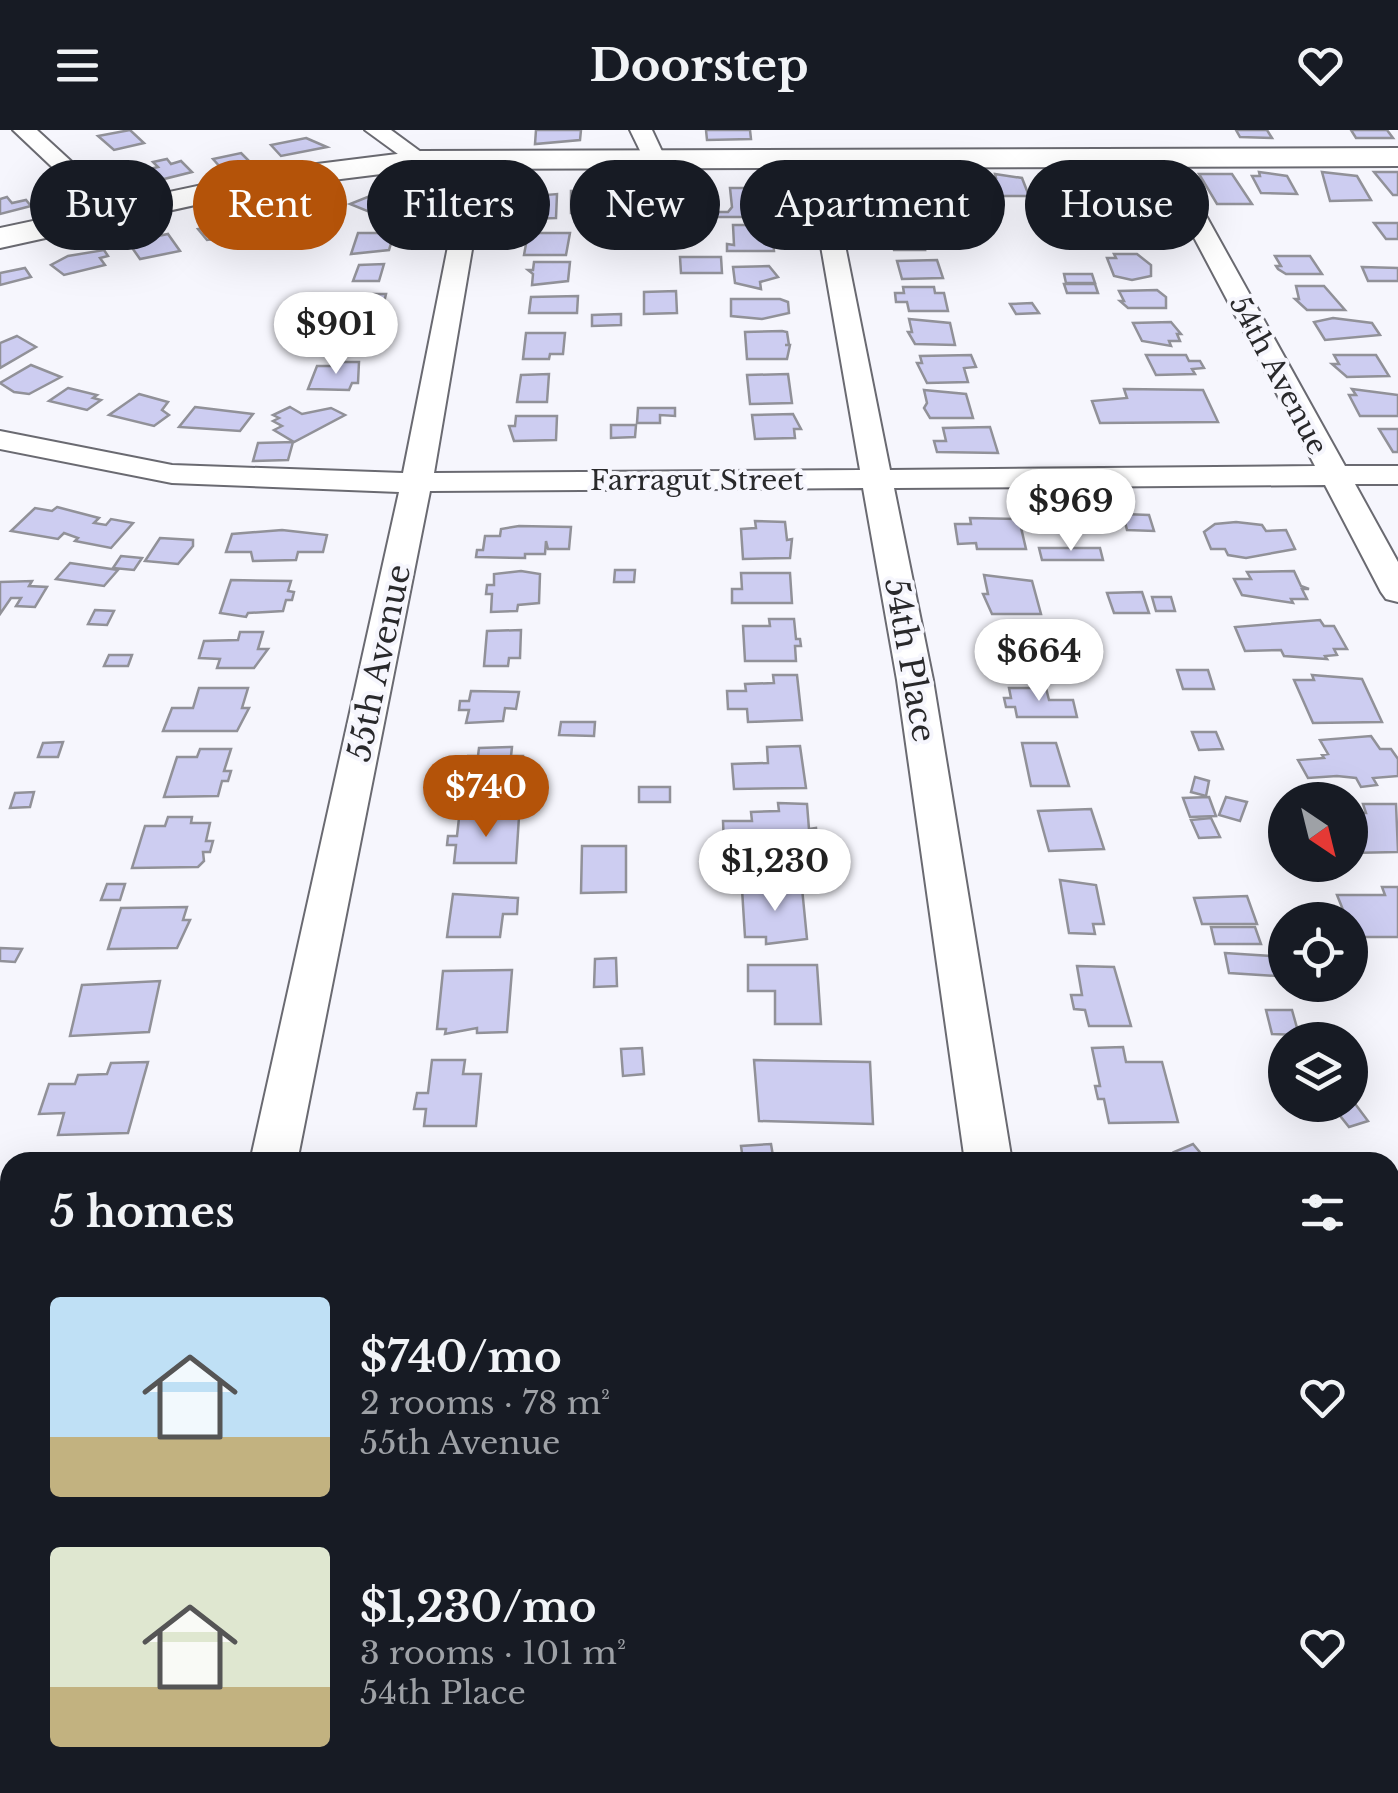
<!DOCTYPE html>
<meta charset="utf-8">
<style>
:root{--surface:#171b24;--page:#242831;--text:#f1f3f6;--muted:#9ea1a6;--accent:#b45309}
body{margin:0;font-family:"Libre Baskerville",serif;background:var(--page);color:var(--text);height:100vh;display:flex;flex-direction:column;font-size:38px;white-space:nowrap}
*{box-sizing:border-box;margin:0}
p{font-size:32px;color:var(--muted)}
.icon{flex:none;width:55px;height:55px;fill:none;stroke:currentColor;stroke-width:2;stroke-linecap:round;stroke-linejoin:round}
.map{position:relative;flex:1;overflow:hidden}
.side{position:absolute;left:0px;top:1022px;width:1400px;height:642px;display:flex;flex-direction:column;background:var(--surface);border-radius:30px 30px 0 0;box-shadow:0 10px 40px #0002}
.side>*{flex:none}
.guide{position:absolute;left:30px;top:30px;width:1340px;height:90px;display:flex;gap:20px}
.needle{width:65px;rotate:145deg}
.fabs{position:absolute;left:1268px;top:652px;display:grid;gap:20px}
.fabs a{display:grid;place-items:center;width:100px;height:100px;border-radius:50%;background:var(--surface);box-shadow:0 10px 40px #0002;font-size:50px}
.price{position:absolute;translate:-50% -85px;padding:0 22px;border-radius:35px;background:#fff;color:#222;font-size:32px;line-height:65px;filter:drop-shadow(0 2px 5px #0008)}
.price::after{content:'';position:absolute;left:50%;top:60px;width:30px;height:22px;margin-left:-15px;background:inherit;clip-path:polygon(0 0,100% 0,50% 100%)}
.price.on{background:var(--accent);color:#fff}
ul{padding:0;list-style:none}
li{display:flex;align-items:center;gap:30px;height:250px;padding:0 50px}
li span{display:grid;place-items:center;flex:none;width:280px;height:200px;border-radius:10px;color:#555}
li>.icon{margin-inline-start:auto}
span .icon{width:120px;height:120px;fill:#fffc;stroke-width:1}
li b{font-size:42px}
h2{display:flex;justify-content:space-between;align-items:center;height:120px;padding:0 50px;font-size:42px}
.chip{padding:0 35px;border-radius:45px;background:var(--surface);box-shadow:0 10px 40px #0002;font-size:35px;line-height:90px}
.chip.on{background:var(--accent);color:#fff}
header{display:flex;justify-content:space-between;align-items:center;height:130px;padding:0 50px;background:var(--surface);font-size:45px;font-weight:800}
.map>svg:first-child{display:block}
.building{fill:#cdcdf1;stroke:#919198;stroke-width:2.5}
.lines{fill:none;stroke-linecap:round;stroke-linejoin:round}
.street-casing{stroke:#6a6a71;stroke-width:4}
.secondary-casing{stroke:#6a6a71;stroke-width:4}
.street{fill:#fff;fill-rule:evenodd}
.secondary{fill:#fff;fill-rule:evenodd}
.labels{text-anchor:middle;stroke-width:8;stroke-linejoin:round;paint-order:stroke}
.far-street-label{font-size:28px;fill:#29292b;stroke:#f6f6fd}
.street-label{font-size:32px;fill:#29292b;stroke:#f6f6fd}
</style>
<header><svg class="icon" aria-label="menu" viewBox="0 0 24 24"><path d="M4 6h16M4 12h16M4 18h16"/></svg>Doorstep<svg class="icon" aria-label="heart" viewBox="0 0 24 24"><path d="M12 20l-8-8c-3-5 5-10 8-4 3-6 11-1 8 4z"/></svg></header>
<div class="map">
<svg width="1398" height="1663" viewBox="0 0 1398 1663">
<rect width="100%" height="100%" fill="#f6f6fd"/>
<g class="building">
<polygon points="130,0 144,13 114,20 98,6"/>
<polygon points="536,0 581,0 580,10 535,14"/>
<polygon points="706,0 750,0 751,9 707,10"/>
<polygon points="1236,0 1267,0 1272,8 1240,7"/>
<polygon points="1351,0 1387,0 1393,8 1356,8"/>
<polygon points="306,8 327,17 281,26 271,15"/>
<polygon points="241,23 250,32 221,38 213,29"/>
<polygon points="167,29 171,34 181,31 192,42 148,53 137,42 158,37 153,32"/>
<polygon points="1259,42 1287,46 1297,64 1261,63 1252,46 1260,46"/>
<polygon points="1322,42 1357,46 1371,70 1330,71"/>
<polygon points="1374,42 1398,42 1398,65 1393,65"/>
<polygon points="995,44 1022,48 1029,66 994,66 988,48 996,48"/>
<polygon points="1047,44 1079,44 1090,68 1056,69"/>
<polygon points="1116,44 1141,47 1152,67 1118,67 1108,48"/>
<polygon points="1199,44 1232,44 1252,74 1217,74"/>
<polygon points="850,45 884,46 894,69 854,67"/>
<polygon points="923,45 956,45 964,72 937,76"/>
<polygon points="638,58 676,58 677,71 638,71"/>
<polygon points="730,58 769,58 773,68 768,68 771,87 701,87 701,82 728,82 732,77"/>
<polygon points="616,60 616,77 586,77 586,83 571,83 571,61"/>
<polygon points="375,64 388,66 403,73 377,85 350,74"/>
<polygon points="557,64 556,88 525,89 526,79 499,79 500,69"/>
<polygon points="7,67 12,73 26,70 31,76 0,84 0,69"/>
<polygon points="308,73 319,86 281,94 277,89 266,91 259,83"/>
<polygon points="239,90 245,97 236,99 242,106 207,110 198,99"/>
<polygon points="1374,93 1398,93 1398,109 1386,109"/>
<polygon points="733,95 772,95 772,102 781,102 782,110 773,110 774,121 727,121 727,114 734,115"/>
<polygon points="358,103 394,103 389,120 351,124"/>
<polygon points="528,103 570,103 566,125 524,125"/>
<polygon points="168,104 180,121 140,129 128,112"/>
<polygon points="892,112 923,112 925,120 894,120"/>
<polygon points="104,120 108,126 100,128 105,135 64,145 51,135 68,126"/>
<polygon points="1114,124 1137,124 1151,135 1151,146 1132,150 1114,146 1107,128 1116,128"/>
<polygon points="1275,126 1310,126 1322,144 1286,144 1278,139 1276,136 1281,136"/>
<polygon points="680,127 721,127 722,143 681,143"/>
<polygon points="937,130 943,148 902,149 897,131"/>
<polygon points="534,132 570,132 568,151 532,155 533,144 528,140 533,140"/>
<polygon points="384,134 379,151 353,151 359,135"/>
<polygon points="769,136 778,147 760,152 761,159 735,153 733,137"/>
<polygon points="1362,137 1398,138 1398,151 1368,151"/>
<polygon points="25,138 31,147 0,155 0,143"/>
<polygon points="1064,144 1092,144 1095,153 1066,153"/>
<polygon points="1064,154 1095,154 1098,163 1067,163"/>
<polygon points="1296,156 1324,156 1345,180 1307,180 1295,169 1299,169"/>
<polygon points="903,157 934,157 935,163 944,163 948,181 909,181 907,172 896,172 895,163 904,163"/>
<polygon points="1157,160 1166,167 1166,178 1128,178 1120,171 1124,171 1119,161"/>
<polygon points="676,161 677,183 644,184 644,162"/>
<polygon points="337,164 386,164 381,185 332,182"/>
<polygon points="578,166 577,183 529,183 531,167"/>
<polygon points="731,169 780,169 788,172 789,183 762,189 731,186"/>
<polygon points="1032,173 1039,183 1016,184 1010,174"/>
<polygon points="621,184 621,195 592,196 592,185"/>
<polygon points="1333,188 1372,193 1380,205 1325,210 1314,192"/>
<polygon points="909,189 950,193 955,215 915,214 908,202 912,202"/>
<polygon points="1171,192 1181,204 1177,204 1180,211 1169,211 1171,216 1142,211 1133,193"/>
<polygon points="366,200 362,217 331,218 335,211 318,211 322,201"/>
<polygon points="782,201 787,202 789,215 785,215 790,215 787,229 747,229 745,202"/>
<polygon points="526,203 565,203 563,224 550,224 549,229 523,229"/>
<polygon points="17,206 36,217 0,238 0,213"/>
<polygon points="971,225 976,237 964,238 968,252 927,253 917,233 922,233 920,226"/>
<polygon points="1146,225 1186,225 1189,231 1200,231 1204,238 1192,239 1195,244 1156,245"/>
<polygon points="1334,225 1376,225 1389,246 1347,247 1332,234 1339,234"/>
<polygon points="341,232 359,232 358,253 352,253 349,260 308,259 317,236 339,236"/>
<polygon points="31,235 61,247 29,264 14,262 0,253"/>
<polygon points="549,244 547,272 517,272 521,245"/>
<polygon points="788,244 792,273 750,274 747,245"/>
<polygon points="68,258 97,265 93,268 101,270 87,280 49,271"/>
<polygon points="1124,259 1203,260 1218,292 1100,293 1092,271 1127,268"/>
<polygon points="1352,259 1398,265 1398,286 1360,286 1349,265 1356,265"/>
<polygon points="924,260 966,264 973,288 930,288 924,278 927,273"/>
<polygon points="139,264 168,272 162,280 169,285 154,296 109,285"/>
<polygon points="195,277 253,284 240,301 179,297"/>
<polygon points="290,277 302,284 331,278 345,285 294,312 274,300 282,296 273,291 279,288 273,285"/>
<polygon points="638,278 675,278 675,286 660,285 660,293 637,293"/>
<polygon points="793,284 801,299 794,299 795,308 755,309 752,285"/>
<polygon points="516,286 557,286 556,310 514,311 509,296 515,296"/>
<polygon points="611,295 636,295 635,307 611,308"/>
<polygon points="990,297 998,323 937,322 934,311 946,311 943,298"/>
<polygon points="1379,299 1398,299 1398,322 1393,322"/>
<polygon points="293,312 288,330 253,331 258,313"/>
<polygon points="57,377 99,388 94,393 106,395 111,389 133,393 111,418 75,411 78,408 64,403 58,409 11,401 35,378 52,381"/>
<polygon points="1123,384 1149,385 1154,401 1127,400"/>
<polygon points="970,388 1019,389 1026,419 977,419 976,413 958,414 955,394 971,394"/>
<polygon points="755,391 785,392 787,410 792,409 790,428 743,429 741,399 756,398"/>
<polygon points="1236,392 1262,395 1266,401 1286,400 1295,419 1246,428 1228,425 1225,419 1211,419 1204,402 1215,394"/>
<polygon points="519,396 571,397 569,419 548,419 546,411 545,424 525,424 525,428 476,427 477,420 483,420 485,406 500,406 501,399"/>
<polygon points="282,400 327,405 323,422 298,422 296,430 253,431 251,422 226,422 232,404"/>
<polygon points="160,408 193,410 193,416 178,434 145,431"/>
<polygon points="1039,418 1100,418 1103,430 1042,430"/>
<polygon points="121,426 142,428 134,440 113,438"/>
<polygon points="70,433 118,440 104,456 56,449"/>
<polygon points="615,440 635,440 634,452 614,452"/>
<polygon points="521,441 540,444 539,473 518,475 517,481 491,482 492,464 486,464 487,455 494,455 494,444"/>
<polygon points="1294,441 1301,456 1309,459 1302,459 1307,469 1291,469 1293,473 1242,465 1234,449 1251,449 1247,442"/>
<polygon points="741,443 790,443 792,473 732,473 732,459 742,459"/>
<polygon points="984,445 1032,451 1041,484 992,484 983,464 988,464"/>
<polygon points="231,450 291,451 288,461 294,462 292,470 286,470 283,481 248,483 246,487 220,483"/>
<polygon points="32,451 29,456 47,457 35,477 16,476 21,468 11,468 0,484 0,452"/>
<polygon points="1142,462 1149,483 1114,483 1107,463"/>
<polygon points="1152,467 1171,467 1175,481 1156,481"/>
<polygon points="95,480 114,481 107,495 88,494"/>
<polygon points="769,489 794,489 796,509 800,509 801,516 795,516 796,531 745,531 743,496 770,496"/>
<polygon points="1320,490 1324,496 1334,496 1347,519 1334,519 1337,525 1325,526 1327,529 1284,526 1281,520 1245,521 1235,497"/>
<polygon points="1045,498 1054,533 1029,534 1030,542 1006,542 996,499"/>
<polygon points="521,500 520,528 509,528 508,536 484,536 487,501"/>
<polygon points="240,502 263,502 258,519 268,519 254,538 217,538 220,529 199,528 204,511 238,510"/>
<polygon points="109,525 132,525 128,536 104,536"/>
<polygon points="1177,540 1208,540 1214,559 1183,559"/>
<polygon points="773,545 797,545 802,590 748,592 747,579 728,579 727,561 746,561 745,554 774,553"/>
<polygon points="1312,545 1362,549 1382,592 1313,593 1294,550 1314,550"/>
<polygon points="199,558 248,558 242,578 249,578 237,601 163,601 172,578 193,578"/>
<polygon points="1009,558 1046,558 1049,570 1073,570 1077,587 1017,587 1015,577 1006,577 1004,568 1011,568"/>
<polygon points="471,561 519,562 516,579 505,578 503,591 466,593 469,580 459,580 460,571 469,571"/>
<polygon points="561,592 595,592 594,606 559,605"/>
<polygon points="1192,602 1216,602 1223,619 1199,620"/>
<polygon points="1371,606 1380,619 1391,619 1398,629 1398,646 1373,648 1377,655 1361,657 1356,648 1337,646 1308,648 1298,630 1324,628 1322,625 1328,624 1320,610"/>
<polygon points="63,612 58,627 38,627 43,613"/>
<polygon points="1022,613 1056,613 1069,656 1031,656"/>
<polygon points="800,616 806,658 734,659 732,634 768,633 767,617"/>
<polygon points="512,617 511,626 523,626 519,665 463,666 465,650 456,650 457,642 466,641 468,626 478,626 479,618"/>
<polygon points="200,619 231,619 224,641 231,641 228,651 222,651 218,666 164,667 177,627 197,627"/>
<polygon points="1195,647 1209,651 1206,666 1191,662"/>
<rect x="639" y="657" width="31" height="15"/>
<polygon points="34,662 30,677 10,678 15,663"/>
<polygon points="1209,667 1216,686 1190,687 1183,668"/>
<polygon points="1226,667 1247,672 1240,691 1219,685"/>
<polygon points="778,673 807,674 809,699 816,698 817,709 811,709 813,727 752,728 752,715 724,715 723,691 752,691 751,682 779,681"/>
<polygon points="1363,674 1396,674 1398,722 1350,723 1350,703 1357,704 1350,683 1366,683"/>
<polygon points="1091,679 1104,719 1049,721 1038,681"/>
<polygon points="168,687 192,687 191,693 210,693 206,711 213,711 210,722 203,722 204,731 198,737 132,738 145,696 165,696"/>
<polygon points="519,687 516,733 454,733 456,715 447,715 448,706 457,706 459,688"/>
<polygon points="1211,688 1220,707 1199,708 1191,690"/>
<polygon points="582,716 626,716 626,762 581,763"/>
<rect x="731" y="734" width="22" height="10"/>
<polygon points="1060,750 1096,755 1104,794 1093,794 1095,804 1069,803"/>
<polygon points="107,754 125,754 120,770 101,770"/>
<polygon points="1382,757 1398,757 1398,807 1354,807 1337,765 1385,765"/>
<polygon points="802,758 807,809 766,814 766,807 745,807 742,759"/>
<polygon points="453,764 518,768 517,784 503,784 500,807 447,807"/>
<polygon points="1247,766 1257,794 1202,794 1194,768"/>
<polygon points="187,777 183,790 190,790 177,818 108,819 121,778"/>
<polygon points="1211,797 1255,797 1261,814 1215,814"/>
<polygon points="0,818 22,819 15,832 0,831"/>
<polygon points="1225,823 1271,826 1276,846 1229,843"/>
<polygon points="616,828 617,856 594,857 595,829"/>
<polygon points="748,835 817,835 821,894 775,894 775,861 748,861"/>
<polygon points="1077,836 1114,837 1131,896 1089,896 1085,880 1074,879 1071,865 1082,865"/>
<polygon points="512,840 507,902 477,903 477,898 445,904 446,899 437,899 443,841"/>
<polygon points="160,851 149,902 70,906 82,855"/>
<polygon points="1266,880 1292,880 1299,905 1272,904"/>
<polygon points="1123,917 1126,932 1162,932 1178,992 1109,993 1104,969 1098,969 1095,956 1100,956 1092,918"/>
<polygon points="642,918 644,944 623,946 621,919"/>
<polygon points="432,930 465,930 463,944 481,944 476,996 424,996 426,979 414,979 417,963 428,963"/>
<polygon points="754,930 870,932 873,994 759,991"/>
<polygon points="148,932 128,1003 58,1005 64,983 39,984 49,954 75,954 78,945 107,944 111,933"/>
<polygon points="1353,971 1368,991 1349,997 1333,977"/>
<polygon points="771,1014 774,1032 711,1032 743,1030 741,1016"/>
<polygon points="1193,1014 1208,1032 1182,1032 1174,1022"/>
<polygon points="10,1169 10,1236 0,1237 0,1202"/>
<polygon points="1390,1192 1398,1203 1398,1240 1390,1242"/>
<polygon points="3,1271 10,1271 10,1370 0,1371"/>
<polygon points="1398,1511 1398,1603 1390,1591 1390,1514"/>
<polygon points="1123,1655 1229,1655 1233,1663 1127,1663"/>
<polygon points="1257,1655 1373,1655 1377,1663 1261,1663"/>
</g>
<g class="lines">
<defs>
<g id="street">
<polygon points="13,0 37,0 122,78 126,83 122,88 106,88"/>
<polygon points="365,0 391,0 432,30 429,35 413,35"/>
<polygon points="630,0 652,0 667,32 664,37 648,37"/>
<polygon points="1163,21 1174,28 1345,336 1398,336 1398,354 1355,354 1398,432 1398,472 1386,469 1381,462 1325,355 894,358 933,550 1012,1032 965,1032 897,550 863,358 430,361 297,1032 250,1032 399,362 172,353 0,319 0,301 172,335 403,343 465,31 476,24 487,31 434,343 860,340 806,30 817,23 828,30 890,340 1315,336 1152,28"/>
<polygon points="1398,1327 1398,1381 1390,1384 1390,1330"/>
<polygon points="113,1655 175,1655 175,1663 111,1663"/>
<polygon points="596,1655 675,1655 672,1663 592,1663"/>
</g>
<polygon id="secondary" points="1398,18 1398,36 421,39 277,57 0,118 0,98 277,39 421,21"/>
</defs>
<use href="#street" class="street-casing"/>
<use href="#secondary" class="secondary-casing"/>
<use href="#street" class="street"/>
<use href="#secondary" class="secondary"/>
</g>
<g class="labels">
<g class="far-street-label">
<text transform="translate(1279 245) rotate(62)" y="10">54th Avenue</text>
<text x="697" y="360">Farragut Street</text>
</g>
<g class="street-label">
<text transform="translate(910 530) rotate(80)" y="11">54th Place</text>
<text transform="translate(379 533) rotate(-78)" y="11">55th Avenue</text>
</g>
</g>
</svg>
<div class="fabs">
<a><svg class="needle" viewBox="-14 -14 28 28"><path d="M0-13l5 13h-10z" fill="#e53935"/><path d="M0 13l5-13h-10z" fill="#9ea1a6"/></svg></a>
<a><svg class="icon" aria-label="locate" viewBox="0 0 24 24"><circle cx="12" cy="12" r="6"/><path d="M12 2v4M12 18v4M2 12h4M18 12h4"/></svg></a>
<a><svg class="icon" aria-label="layers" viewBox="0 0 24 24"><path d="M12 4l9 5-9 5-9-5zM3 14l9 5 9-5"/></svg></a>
</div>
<b class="price" style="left:336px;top:247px">$901</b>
<b class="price" style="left:1071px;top:424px">$969</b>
<b class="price" style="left:1039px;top:574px">$664</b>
<b class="price on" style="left:486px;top:710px">$740</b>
<b class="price" style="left:775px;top:784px">$1,230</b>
<div class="guide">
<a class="chip">Buy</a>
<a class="chip on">Rent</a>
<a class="chip">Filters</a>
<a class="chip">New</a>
<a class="chip">Apartment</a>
<a class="chip">House</a>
</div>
<section class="side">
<h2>5 homes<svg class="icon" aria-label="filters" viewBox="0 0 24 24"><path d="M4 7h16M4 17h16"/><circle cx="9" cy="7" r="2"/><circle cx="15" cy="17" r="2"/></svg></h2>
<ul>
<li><span style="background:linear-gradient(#bfe0f5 70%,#c2b280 0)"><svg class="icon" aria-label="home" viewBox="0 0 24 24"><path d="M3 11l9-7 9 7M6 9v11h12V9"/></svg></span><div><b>$740/mo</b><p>2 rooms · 78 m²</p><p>55th Avenue</p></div><svg class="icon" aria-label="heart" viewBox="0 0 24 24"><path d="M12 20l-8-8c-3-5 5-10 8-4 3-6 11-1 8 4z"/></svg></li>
<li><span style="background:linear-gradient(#dfe7d0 70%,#c2b280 0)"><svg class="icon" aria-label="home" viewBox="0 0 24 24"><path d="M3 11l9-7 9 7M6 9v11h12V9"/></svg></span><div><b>$1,230/mo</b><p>3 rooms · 101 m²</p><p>54th Place</p></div><svg class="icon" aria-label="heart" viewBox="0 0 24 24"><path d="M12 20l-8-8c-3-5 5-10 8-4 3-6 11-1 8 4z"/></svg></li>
</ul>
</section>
</div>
